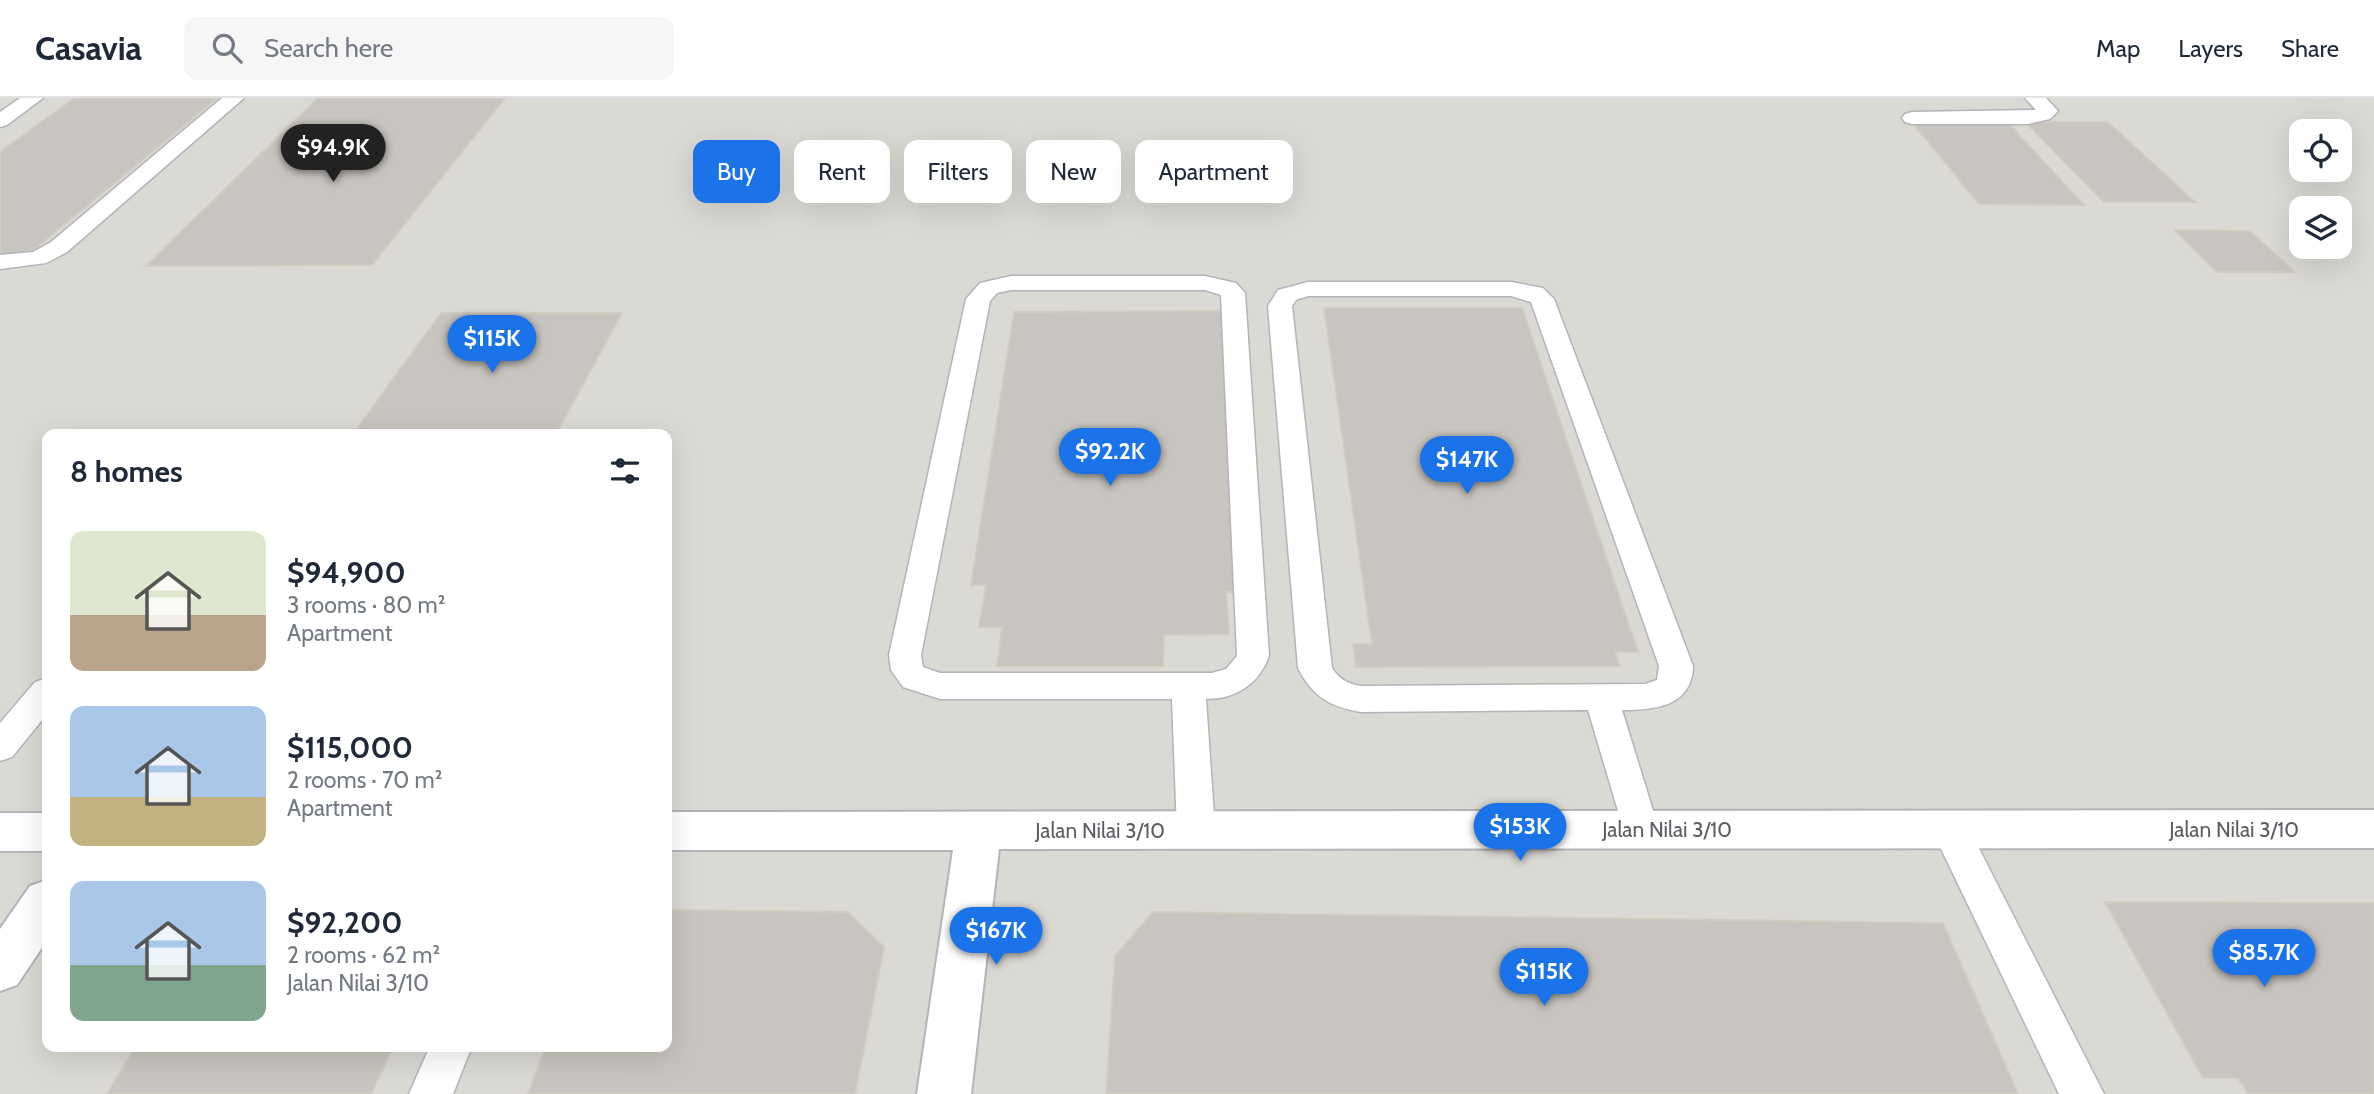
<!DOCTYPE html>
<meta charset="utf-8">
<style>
:root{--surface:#fff;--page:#f6f6f7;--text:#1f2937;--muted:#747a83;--line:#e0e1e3;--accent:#1a73e8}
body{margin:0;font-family:Cabin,sans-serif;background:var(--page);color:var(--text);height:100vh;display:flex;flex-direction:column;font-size:26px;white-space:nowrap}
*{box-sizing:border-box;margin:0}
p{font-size:23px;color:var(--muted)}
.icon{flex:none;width:38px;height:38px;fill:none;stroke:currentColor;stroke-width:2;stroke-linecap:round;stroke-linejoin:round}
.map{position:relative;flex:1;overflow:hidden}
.details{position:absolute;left:42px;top:331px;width:630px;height:623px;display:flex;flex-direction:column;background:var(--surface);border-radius:14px;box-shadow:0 7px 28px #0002}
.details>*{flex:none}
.top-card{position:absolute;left:693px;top:42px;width:665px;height:63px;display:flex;gap:14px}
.fabs{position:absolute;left:2289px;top:21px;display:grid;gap:14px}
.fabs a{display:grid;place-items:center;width:63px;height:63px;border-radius:14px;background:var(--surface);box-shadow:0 7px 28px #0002;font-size:35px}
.price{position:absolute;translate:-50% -60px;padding:0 16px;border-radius:24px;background:var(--accent);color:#fff;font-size:23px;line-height:46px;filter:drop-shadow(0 2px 4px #0008)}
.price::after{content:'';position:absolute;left:50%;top:42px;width:21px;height:16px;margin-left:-10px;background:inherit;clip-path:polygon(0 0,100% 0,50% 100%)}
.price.current{background:#222;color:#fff}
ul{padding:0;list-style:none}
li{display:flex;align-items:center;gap:21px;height:175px;padding:0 28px}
li span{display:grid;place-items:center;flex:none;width:196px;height:140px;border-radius:14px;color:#555}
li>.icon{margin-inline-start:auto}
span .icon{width:84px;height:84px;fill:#fffc;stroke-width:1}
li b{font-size:30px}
h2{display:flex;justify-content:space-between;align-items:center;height:84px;padding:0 28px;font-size:30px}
.pill{padding:0 24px;border-radius:14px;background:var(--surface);box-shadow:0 7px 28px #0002;font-size:24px;line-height:63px}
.pill.current{background:var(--accent);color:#fff}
header{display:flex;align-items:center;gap:42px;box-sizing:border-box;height:98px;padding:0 35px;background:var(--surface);border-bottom:2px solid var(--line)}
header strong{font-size:33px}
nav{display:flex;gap:38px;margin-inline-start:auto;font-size:24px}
.search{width:490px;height:63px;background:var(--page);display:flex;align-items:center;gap:18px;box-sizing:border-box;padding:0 24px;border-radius:14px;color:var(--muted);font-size:26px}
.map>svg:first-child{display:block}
.industrial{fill:#dbd9d4;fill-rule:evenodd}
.building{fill:#c8c4bf;stroke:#d1ccc0;stroke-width:2}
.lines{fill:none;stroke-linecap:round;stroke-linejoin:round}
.service-casing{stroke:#b2b4b9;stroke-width:3}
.minor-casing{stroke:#b2b4b9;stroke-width:4}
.service{fill:#fff;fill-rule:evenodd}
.minor{fill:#fff;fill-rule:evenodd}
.labels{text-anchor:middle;stroke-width:5;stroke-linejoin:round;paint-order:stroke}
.street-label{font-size:21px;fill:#5a5d62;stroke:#fff}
</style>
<header>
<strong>Casavia</strong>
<div class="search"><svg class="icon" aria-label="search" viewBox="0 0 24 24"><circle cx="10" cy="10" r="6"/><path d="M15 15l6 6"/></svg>Search here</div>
<nav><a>Map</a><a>Layers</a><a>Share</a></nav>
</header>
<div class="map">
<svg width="2374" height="996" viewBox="0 0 2374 996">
<rect width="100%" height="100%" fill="#eceae2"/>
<path class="industrial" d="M 0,0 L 2374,0 L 2374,996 L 0,996 ZM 2301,33 L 2340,33 L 2340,72 L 2301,72 ZM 2301,110 L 2340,110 L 2340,149 L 2301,149 ZM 47,336 L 667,336 L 667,948 L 47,948 Z"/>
<g class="building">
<polygon points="75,0 217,0 24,160 0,160 0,54"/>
<polygon points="318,0 505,0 372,167 146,168"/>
<polygon points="1912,24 2008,25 2084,107 1979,106"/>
<polygon points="2025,24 2108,24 2195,104 2104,104"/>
<polygon points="2175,132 2250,133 2295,174 2217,174"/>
<polygon points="1324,210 1522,210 1638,554 1615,554 1620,568 1356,569 1353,546 1372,546"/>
<polygon points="1228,213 1241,494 1226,494 1229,536 1164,537 1163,568 997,568 1002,529 979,529 986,487 971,487 1014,214"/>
<polygon points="441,215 622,215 556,336 353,336"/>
<polygon points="2105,804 2374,805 2374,996 2248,996 2238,980 2203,980"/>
<polygon points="667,812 848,814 884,849 855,996 528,996 546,948 667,948"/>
<polygon points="1153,814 1943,825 2018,996 1106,996 1115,858"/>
<polygon points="136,948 393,948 371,996 107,996"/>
</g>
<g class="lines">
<defs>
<g id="service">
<polygon points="20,0 43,0 7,27 0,29 0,14"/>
<polygon points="222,0 244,0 67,154 46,165 0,171 0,157 33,154 51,144"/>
<polygon points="2025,0 2046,0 2058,13 2050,21 2028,26 1912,26 1905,24 1902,20 1905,16 1912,14 2036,12"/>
<path d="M 1011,178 L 1205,178 L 1236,185 L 1245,195 L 1269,558 C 1259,586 1236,601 1206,601 L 1215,732 L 1209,743 L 1196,747 L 1183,743 L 1177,732 L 1172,601 L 940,601 L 903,589 L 891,572 L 889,557 L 966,201 L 980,185 ZM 1011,192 L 1205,192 L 1221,197 L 1237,558 L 1226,571 L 1212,575 L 940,575 L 923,569 L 921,557 L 990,203 L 997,195 Z"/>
<path d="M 1308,184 L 1511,184 L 1543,190 L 1554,201 L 1693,568 C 1692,609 1654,612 1622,612 L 1659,732 L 1653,743 L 1640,747 L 1627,743 L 1588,612 L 1361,614 C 1330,609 1312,598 1298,570 L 1268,208 L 1278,192 ZM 1308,198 L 1511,198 L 1531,204 L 1659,568 L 1657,582 L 1645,586 L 1361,588 C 1348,586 1339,581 1332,570 L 1292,208 L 1296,202 Z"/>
<polygon points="47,580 47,616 12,659 0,663 0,625 35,584"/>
<polygon points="1951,717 1964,721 2104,996 2059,996 1932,732 1938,721"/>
<polygon points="430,948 472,948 453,996 409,996"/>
</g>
<g id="minor">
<polygon points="2374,712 2374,750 999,751 971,996 917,996 953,752 667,752 667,714"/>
<rect x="0" y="715" width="47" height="38"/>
<polygon points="47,782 47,842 17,887 0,893 0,831 30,788"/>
</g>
</defs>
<use href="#service" class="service-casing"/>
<use href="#minor" class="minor-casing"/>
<use href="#service" class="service"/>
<use href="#minor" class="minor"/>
</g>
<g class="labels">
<g class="street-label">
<text x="1667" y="739">Jalan Nilai 3/10</text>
<text x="2234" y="739">Jalan Nilai 3/10</text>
<text x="1100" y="740">Jalan Nilai 3/10</text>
</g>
</g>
</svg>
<div class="fabs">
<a><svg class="icon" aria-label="locate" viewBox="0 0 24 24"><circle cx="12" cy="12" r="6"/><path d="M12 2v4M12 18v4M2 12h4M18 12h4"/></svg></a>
<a><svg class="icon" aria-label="layers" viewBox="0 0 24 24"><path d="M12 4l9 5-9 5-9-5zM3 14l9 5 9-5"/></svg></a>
</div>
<b class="price current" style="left:333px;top:86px">$94.9K</b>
<b class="price" style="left:492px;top:277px">$115K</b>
<b class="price" style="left:1110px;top:390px">$92.2K</b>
<b class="price" style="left:1467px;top:398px">$147K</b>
<b class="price" style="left:1520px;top:765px">$153K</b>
<b class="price" style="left:996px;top:869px">$167K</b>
<b class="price" style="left:2264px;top:891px">$85.7K</b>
<b class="price" style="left:1544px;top:910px">$115K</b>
<div class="top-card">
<a class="pill current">Buy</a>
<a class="pill">Rent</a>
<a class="pill">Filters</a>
<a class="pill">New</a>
<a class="pill">Apartment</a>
</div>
<section class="details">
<h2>8 homes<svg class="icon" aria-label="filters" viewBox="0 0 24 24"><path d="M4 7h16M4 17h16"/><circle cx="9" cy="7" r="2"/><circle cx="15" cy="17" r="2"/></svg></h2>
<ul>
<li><span style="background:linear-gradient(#dfe7d0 60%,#b9a48a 0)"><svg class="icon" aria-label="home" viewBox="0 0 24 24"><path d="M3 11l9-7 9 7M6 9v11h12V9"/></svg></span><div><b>$94,900</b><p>3 rooms · 80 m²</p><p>Apartment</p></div></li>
<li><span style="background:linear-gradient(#a9c7e8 65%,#c2b280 0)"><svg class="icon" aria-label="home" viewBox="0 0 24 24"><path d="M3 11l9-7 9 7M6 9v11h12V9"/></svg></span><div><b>$115,000</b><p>2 rooms · 70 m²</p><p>Apartment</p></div></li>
<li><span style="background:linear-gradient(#a9c7e8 60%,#7fa58c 0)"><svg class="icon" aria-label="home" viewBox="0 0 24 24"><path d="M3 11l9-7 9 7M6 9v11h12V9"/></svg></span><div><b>$92,200</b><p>2 rooms · 62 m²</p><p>Jalan Nilai 3/10</p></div></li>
</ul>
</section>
</div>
